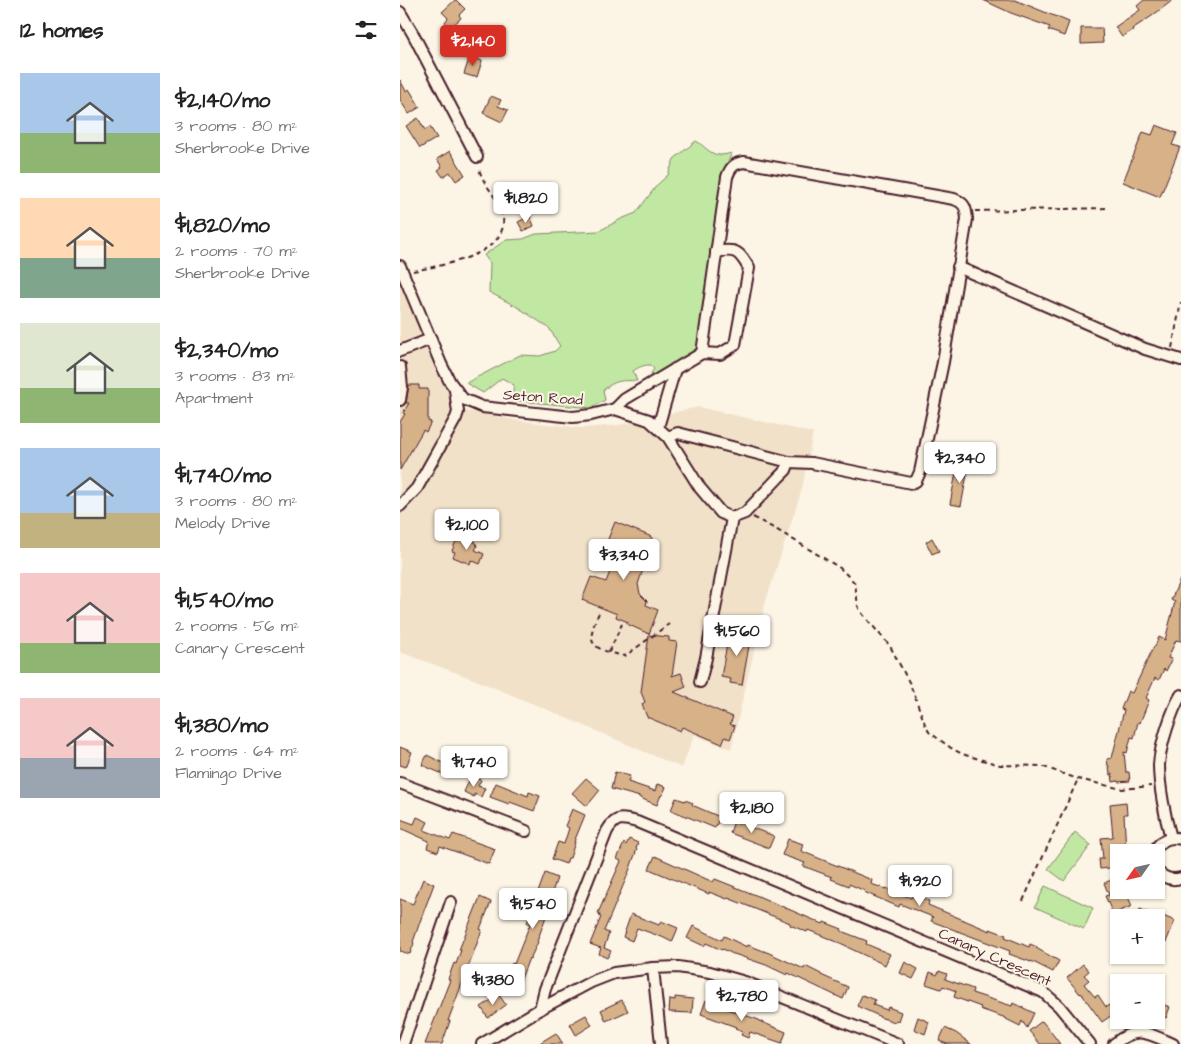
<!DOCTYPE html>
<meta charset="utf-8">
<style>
:root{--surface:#fff;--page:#f2f2f2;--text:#222;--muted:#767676;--accent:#d93025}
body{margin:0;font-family:"Architects Daughter",sans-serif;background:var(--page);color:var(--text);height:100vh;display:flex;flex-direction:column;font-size:19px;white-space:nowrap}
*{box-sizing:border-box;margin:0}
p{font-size:16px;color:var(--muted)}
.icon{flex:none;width:28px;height:28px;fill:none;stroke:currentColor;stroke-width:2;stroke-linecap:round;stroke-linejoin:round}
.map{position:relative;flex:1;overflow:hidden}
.panel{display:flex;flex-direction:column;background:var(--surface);width:400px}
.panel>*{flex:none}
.needle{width:32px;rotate:236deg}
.fabs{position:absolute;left:710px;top:844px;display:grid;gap:10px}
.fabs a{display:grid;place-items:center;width:55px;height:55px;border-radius:0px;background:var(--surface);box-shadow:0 1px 4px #0004;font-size:25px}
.price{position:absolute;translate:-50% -42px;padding:0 11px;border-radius:5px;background:#fff;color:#222;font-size:16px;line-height:32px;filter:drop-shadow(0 1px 2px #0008)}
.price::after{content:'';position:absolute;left:50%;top:30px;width:15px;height:11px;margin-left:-8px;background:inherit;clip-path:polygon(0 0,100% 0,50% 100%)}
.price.on{background:var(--accent);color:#fff}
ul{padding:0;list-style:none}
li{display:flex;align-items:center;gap:15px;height:125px;padding:0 20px}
li span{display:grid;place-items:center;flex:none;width:140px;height:100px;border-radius:0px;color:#555}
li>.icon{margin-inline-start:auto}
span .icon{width:60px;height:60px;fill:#fffc;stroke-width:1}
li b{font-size:21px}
h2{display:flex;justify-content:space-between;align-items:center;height:60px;padding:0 20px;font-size:21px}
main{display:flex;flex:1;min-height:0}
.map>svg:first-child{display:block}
.built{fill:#f1e1c9}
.green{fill:#c0e8a3;stroke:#858467}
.building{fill:#d7b289;stroke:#4a1f2b}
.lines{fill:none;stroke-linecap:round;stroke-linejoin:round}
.minor-casing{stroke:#4a1f2b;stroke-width:14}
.path{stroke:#4a1f2b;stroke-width:2;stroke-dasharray:5 4;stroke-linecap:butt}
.minor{stroke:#fcf5e5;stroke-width:10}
.labels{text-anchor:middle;stroke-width:4;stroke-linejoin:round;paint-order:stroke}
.street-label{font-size:15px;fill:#4a1f2b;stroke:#fcf5e5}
</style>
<main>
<section class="panel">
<h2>12 homes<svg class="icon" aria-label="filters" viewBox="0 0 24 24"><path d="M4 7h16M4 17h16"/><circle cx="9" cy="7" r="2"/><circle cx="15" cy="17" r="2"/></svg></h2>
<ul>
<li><span style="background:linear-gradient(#a9c7e8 60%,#8fb573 0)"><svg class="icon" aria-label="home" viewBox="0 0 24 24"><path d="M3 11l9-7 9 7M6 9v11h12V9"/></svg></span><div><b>$2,140/mo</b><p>3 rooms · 80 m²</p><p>Sherbrooke Drive</p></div></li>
<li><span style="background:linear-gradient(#ffd9b3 60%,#7fa58c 0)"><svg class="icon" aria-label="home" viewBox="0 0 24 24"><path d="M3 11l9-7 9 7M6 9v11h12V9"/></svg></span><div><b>$1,820/mo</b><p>2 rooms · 70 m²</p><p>Sherbrooke Drive</p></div></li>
<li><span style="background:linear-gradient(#dfe7d0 65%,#8fb573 0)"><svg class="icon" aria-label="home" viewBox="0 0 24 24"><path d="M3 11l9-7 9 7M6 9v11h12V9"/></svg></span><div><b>$2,340/mo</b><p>3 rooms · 83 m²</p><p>Apartment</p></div></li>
<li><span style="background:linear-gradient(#a9c7e8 65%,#c2b280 0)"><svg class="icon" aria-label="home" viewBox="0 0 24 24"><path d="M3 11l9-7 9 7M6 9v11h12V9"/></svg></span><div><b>$1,740/mo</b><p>3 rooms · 80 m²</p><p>Melody Drive</p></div></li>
<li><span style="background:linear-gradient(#f6c9c9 70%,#8fb573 0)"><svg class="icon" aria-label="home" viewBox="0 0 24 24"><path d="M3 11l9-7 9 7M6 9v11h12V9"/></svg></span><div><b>$1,540/mo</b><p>2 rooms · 56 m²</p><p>Canary Crescent</p></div></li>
<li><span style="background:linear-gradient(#f6c9c9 60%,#9aa5b1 0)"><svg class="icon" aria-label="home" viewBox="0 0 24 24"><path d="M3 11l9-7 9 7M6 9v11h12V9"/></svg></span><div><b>$1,380/mo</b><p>2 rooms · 64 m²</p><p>Flamingo Drive</p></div></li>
</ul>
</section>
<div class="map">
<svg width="781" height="1044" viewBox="0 0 781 1044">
<rect width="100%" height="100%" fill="#fcf5e5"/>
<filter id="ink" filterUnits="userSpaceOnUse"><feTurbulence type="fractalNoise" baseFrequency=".02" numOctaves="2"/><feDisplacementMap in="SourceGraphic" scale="10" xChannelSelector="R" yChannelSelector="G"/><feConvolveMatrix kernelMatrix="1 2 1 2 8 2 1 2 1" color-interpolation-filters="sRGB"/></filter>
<g filter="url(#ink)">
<polygon class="built" points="0,283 23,334 40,378 50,394 67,411 115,420 182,428 219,425 298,407 413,433 402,489 365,604 331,749 294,735 282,768 150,711 73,679 0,652"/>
<g class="green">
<path d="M 296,141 C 304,145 310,155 320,155 C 324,155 328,154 332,153 L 326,166 L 298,349 L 256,376 L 251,373 L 254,369 L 250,365 C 243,365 239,367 233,371 L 237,381 C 221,380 216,380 203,390 L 205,400 L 191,408 L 110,400 L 112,395 L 114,385 L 102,378 L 83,393 L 66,383 L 120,355 L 140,356 L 155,351 L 160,346 L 149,328 L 119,308 L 89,292 L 90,263 L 84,255 L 106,240 L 123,239 L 136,234 L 199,231 L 221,219 L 236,213 L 257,185 L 268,175 L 274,159 Z"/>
<polygon points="675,832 691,845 664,881 648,869"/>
<polygon points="645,886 693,908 684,929 635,907"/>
</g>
<g class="building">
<polygon points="55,0 56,0 65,9 59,15 61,18 50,28 45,22 48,18 42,12"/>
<polygon points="583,0 615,0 669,22 664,36 648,30 650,27 611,13"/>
<polygon points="744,0 773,0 752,16 732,29 733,30 722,37 715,27 740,10 737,6"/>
<polygon points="681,28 702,28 703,43 681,44"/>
<polygon points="70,56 82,61 77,77 74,76 74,77 64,74"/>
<polygon points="0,80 6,91 9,89 20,107 9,114 0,100"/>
<polygon points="91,96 101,100 98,106 108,110 102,122 83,113"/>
<polygon points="18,118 25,130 30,127 37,138 20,148 6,126"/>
<polygon points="756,125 777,133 772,145 780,147 760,197 723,182 743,132 752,135"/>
<polygon points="50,151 65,175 56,181 50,172 43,177 38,170 42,167 37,159"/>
<polygon points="130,216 134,226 123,231 118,222"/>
<polygon points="9,385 19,385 19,389 28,389 28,421 31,422 26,432 23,430 0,470 0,422 5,414 3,413 9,403 6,403"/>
<polygon points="558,462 569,464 561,506 550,504"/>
<polygon points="215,522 252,537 241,563 245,564 238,584 240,594 247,601 246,605 258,610 249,634 227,624 228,622 216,617 217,614 182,600 191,577 206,582 219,549 206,544"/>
<polygon points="62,532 65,539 72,542 75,541 77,546 75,550 84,554 80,564 71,560 70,564 53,557 55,552 52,551 56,541 58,542"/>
<polygon points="532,538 539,551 532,554 526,542"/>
<polygon points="781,577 781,641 776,640 768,658 772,659 766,671 764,669 759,680 755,678 746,698 749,700 740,723 738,722 734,738 731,737 727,753 724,752 726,772 729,772 730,781 718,782 718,781 713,782 712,774 710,775 709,766 708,766 707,759 712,758 724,710 721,709 728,691 732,693 754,646 755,646 759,637 765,640 775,602 771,600"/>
<polygon points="344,628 352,629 342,685 330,683 331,679 321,677 329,633 343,635"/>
<polygon points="249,635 269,637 269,641 277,642 272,676 281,673 286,687 274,692 333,717 330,724 335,726 330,739 325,737 322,744 282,727 280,731 247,717 242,704 245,702 241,692"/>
<polygon points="0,747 12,752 6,767 0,765"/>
<polygon points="27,755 49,766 45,775 22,765"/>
<polygon points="215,772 230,776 228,782 255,791 257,784 266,787 262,796 261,795 257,805 240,798 240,797 211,789"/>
<polygon points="71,776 81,780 78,786 85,788 81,797 74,794 74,797 64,792"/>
<polygon points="186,778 200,790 187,806 172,793"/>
<polygon points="96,783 128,796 129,792 140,796 134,811 110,802 109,804 90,797"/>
<polygon points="276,798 285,801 285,800 293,803 292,805 320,817 315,828 271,810"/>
<polygon points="726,802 727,814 724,814 726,852 719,852 719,867 700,869 699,859 703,859 701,838 713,837 710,804"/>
<polygon points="172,809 185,815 174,842 175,842 170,858 168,858 166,864 152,859 158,842 164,844 169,828 165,826"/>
<polygon points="17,817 28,822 24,830 50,840 53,834 95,849 89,864 40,846 38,852 27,848 29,841 0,828 0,819 14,824"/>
<polygon points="334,821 343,824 344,821 352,824 350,827 374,836 369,848 330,833"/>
<polygon points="229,839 238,843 236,849 237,849 228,874 204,931 209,933 204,948 211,951 207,958 199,954 201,948 190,944 201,917 199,916 200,914 198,913 221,861 217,859 224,843 226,845"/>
<polygon points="388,839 403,844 401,851 472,880 471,884 486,889 486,888 511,898 513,895 529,901 528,905 590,931 590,929 606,935 605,937 629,947 630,944 637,947 636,948 659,961 653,972 631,961 631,962 609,954 610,951 531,921 533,917 500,904 499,907 464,892 465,891 449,884 449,886 431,879 432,877 403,866 405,863 382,855"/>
<polygon points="255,856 313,882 315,879 358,896 423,924 424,922 442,929 441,931 467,941 466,944 490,954 485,965 447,947 447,946 408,930 407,932 390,925 390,923 328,898 327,899 309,892 309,894 249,869"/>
<polygon points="145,873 157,878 147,907 149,908 138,939 137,941 138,942 130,959 129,958 118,987 105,982 112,963 114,964 130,924 127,923"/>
<polygon points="719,877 719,890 725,890 732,906 713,914 705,896 709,895 704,883"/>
<polygon points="23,879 34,884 22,916 13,942 14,943 10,954 0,951 0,899 13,904"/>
<polygon points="80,897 91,902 80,929 82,930 48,1021 50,1021 42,1044 25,1044 50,980 48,979 54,963 56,964 61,950 59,950"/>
<polygon points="740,909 762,918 763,916 775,921 766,942 756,937 756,918 736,918"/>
<polygon points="231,914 259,925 261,921 278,928 272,942 262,937 237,928 232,941 223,937"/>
<polygon points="293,926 322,940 324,936 347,947 348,945 369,953 404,969 405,966 421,974 421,975 448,987 443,999 388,973 387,975 366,965 334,954 333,954 323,949 322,950 306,943 304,946 287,938"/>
<polygon points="505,962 518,969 513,979 500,973"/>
<polygon points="683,964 689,971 684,975 689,980 684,984 695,997 698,995 706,1007 709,1005 715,1013 702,1022 681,993 680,994 667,978"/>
<polygon points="539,971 547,974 545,979 573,989 572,993 612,1006 613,1003 634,1013 627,1028 622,1021 620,1026 606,1019 606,1018 580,1009 581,1007 554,997 556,991 543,986 541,989 526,984 530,972 537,975"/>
<polygon points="99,995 106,1005 88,1018 81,1007"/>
<polygon points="462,995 475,1000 473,1005 487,1010 488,1007 501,1012 498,1021 496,1020 495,1022 479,1017 479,1016 457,1006"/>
<polygon points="275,997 293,999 292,1013 269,1012 270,999 275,1000"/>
<polygon points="222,1000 228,1011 206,1021 201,1010"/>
<polygon points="306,1000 312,1003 312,1001 322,1004 321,1007 359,1020 359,1021 386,1032 382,1043 350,1032 348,1038 341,1035 343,1031 335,1028 336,1027 301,1014"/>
<polygon points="756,1002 770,1007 766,1018 756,1014"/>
<polygon points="186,1015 192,1025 176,1035 170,1024"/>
<polygon points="518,1017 529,1022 525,1034 514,1029"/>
<polygon points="642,1021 651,1032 660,1044 640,1044 629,1031"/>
<polygon points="545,1028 556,1033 571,1044 547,1044 539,1041"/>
<polygon points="156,1033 163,1044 138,1044"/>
</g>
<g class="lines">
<defs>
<g id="minor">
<polyline points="0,12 13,34 77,157"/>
<polyline points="0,266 41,364 50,382 63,399 82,407 173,417 191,415 215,409 249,420 268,437 300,488 321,513 332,518 345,513 379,477 386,470 389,462"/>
<polyline points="558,267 745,349 781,360"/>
<polyline points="0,351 31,339"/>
<polyline points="0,367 2,387 0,400"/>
<path d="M 215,409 L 225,399 L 302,353 L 320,354 L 335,345 L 349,268 C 339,252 337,248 316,252"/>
<polyline points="258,427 275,369"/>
<path d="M 268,437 L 278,433 L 389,462 L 412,463 L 511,483 L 516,481 L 520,472 L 543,362 L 567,219 C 566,208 565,203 554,199 L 344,162 C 334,163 330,168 327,177 L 302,353"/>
<polyline points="0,506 17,488 56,418 58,412 55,390"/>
<polyline points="300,682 306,658 332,518"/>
<polyline points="0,783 126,831"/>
<path d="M 771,838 C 765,817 759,786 759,765 C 760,746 771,712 781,695"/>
<path d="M 754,852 C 759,841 769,836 781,839"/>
<path d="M 756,870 C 763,878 771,881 781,878"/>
<polyline points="253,968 261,1044"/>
<path d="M 140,1009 L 145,989 L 207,831 C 216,816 222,818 237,822 L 643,992 L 659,1006 L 690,1044"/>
<polyline points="3,1044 51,902"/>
<polyline points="82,1044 140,1009 191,982 214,973 253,968 278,967 310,972 345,982 498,1044"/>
<path d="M 714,1044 C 738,1025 747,1033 773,1044"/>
</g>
</defs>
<use href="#minor" class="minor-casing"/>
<g class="path">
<polyline points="575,211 708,208"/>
<path d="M 13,271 C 43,265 120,254 100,207 C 94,193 81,182 79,167"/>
<polyline points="772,348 781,302"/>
<polyline points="353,517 379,531 440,568 455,583 458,606 460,611 490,646 510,684 525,724 529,732 551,748 562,754 600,765 641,766 678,779 722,789 751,786"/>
<path d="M 199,613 C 196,619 193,626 192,633 C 188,650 212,653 225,656 L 269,624"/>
<polyline points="209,652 222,624"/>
<polyline points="623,901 678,779"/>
</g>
<use href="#minor" class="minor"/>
</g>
</g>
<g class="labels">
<g class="street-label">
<text transform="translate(143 397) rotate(4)" y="5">Seton Road</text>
<text transform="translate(595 957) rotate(24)" y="5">Canary Crescent</text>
</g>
</g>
</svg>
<div class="fabs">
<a><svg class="needle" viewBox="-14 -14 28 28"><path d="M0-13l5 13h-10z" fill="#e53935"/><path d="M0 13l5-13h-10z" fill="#767676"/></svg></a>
<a>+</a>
<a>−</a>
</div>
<b class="price on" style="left:73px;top:67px">$2,140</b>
<b class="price" style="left:126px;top:224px">$1,820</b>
<b class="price" style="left:560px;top:484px">$2,340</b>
<b class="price" style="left:67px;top:551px">$2,100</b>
<b class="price" style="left:224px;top:581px">$3,340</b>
<b class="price" style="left:337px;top:657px">$1,560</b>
<b class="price" style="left:74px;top:788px">$1,740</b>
<b class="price" style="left:352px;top:834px">$2,180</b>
<b class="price" style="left:520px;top:907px">$1,920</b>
<b class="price" style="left:133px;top:930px">$1,540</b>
<b class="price" style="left:93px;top:1006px">$1,380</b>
<b class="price" style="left:342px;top:1022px">$2,780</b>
</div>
</main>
